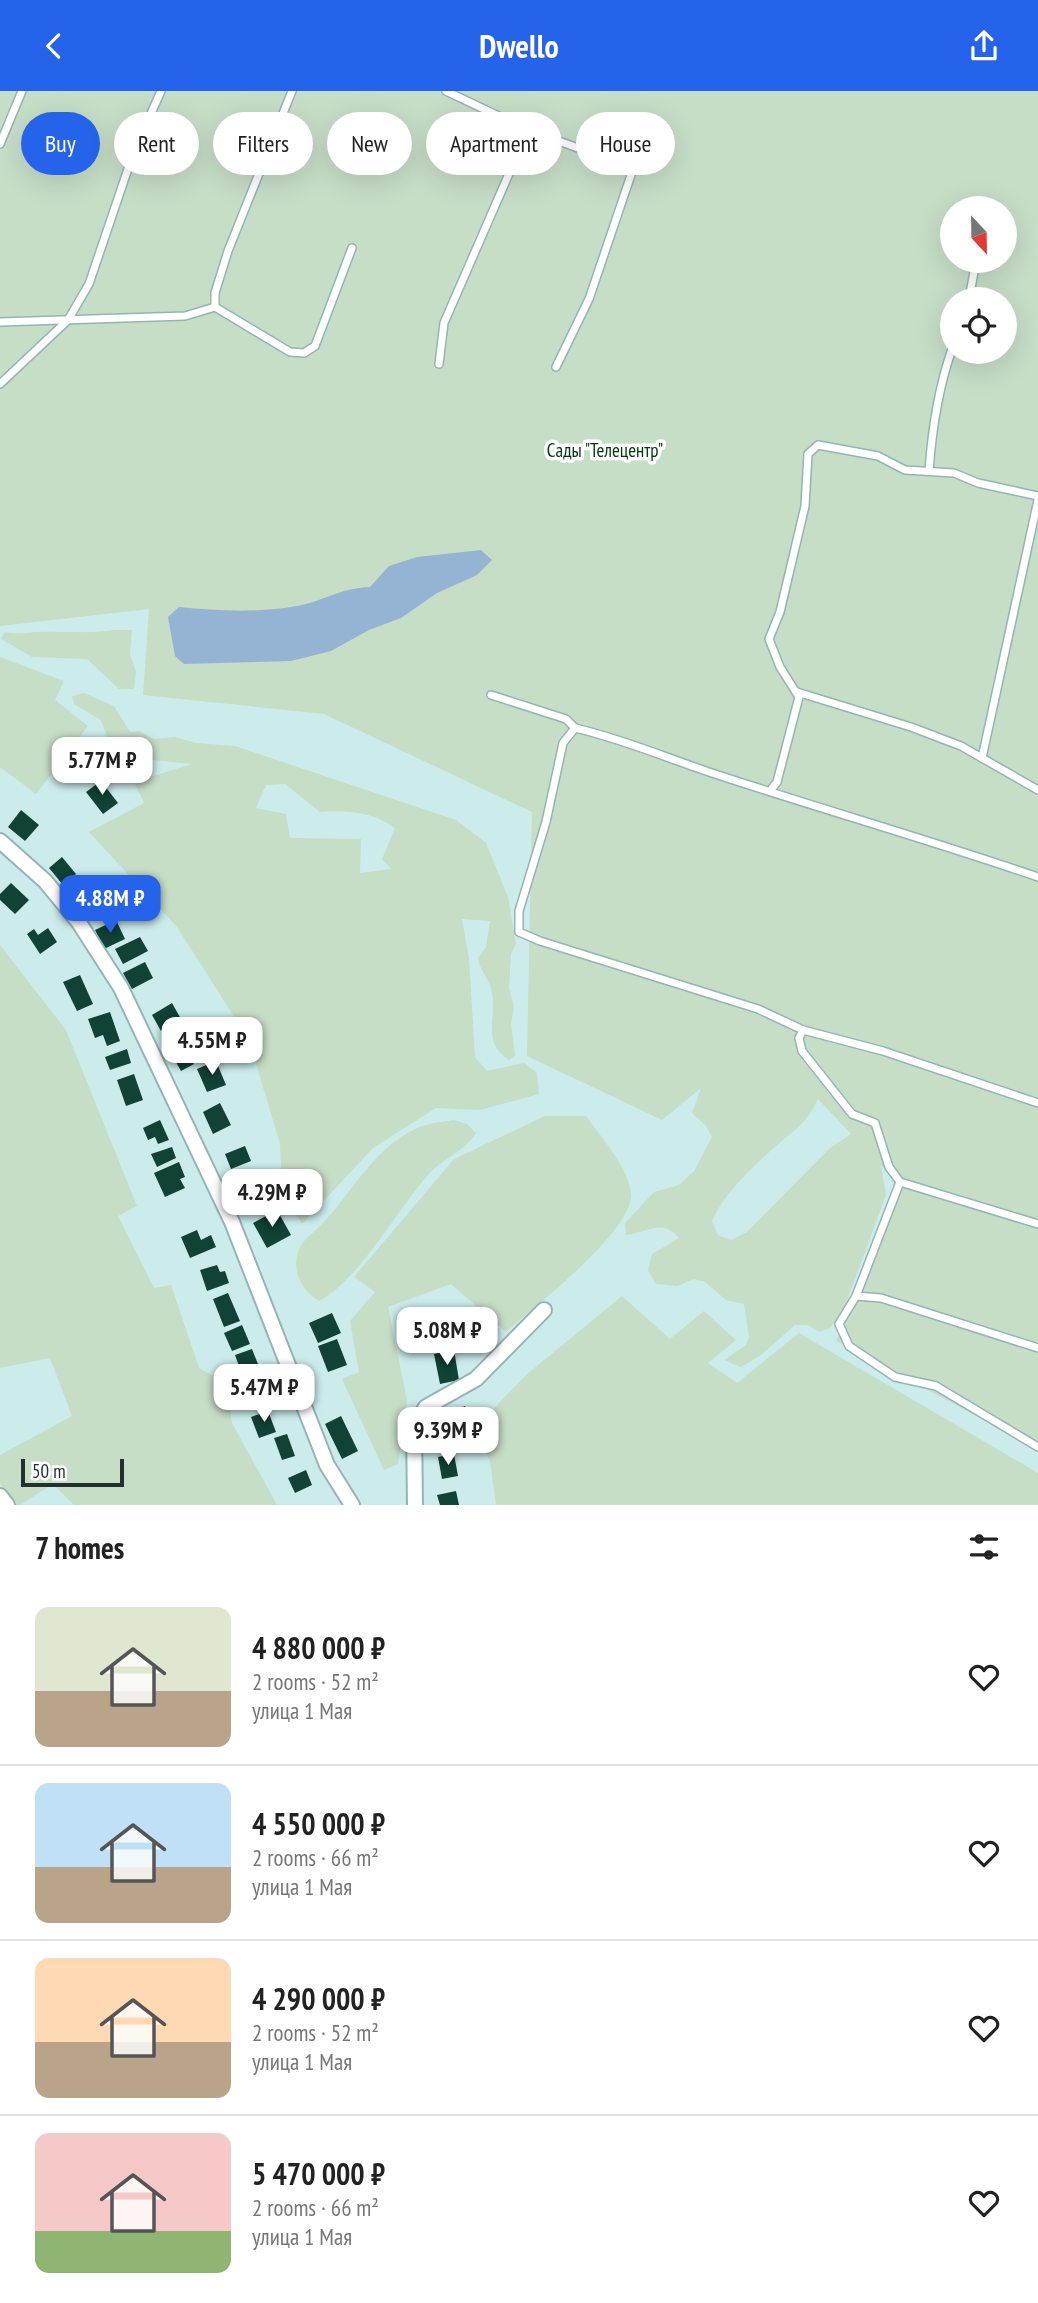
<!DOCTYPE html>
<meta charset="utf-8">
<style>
:root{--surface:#fff;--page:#f2f2f2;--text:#222;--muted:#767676;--line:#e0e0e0;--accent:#2563eb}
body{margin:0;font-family:"PT Sans Narrow",sans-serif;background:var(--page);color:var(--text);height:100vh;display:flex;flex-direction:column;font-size:26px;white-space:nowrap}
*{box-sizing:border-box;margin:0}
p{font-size:23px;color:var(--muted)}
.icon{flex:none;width:38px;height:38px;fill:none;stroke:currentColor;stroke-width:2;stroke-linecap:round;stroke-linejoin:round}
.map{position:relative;height:1414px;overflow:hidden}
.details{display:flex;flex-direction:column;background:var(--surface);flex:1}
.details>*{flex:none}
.top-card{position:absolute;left:21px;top:21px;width:998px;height:63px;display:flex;gap:14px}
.needle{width:46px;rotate:158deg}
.controls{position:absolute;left:940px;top:105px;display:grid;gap:14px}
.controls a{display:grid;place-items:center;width:77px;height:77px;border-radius:50%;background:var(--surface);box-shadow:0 7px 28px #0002;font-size:35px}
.scale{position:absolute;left:21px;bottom:18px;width:103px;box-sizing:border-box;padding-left:7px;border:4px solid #222f2f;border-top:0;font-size:19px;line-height:24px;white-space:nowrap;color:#222f2f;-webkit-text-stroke:5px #fff;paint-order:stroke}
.price{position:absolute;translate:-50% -60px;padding:0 16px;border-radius:14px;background:#fff;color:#222;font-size:23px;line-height:46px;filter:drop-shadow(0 2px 4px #0008)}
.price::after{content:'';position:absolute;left:50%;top:42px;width:21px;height:16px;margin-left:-10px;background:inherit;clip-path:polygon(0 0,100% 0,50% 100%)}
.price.selected{background:var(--accent);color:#fff}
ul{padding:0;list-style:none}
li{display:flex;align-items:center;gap:21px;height:175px;padding:0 35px}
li+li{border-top:2px solid var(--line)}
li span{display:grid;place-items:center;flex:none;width:196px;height:140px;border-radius:14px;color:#555}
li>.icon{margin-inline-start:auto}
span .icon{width:84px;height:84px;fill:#fffc;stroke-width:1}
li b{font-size:30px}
h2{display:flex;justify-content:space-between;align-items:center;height:84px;padding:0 35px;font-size:30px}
.tag{padding:0 24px;border-radius:32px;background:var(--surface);box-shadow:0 7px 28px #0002;font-size:24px;line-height:63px}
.tag.selected{background:var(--accent);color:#fff}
header{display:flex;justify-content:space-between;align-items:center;height:91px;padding:0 35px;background:var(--accent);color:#fff;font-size:32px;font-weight:800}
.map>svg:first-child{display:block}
.green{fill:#c6ddc6;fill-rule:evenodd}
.water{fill:#95b3d3}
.building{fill:#104235}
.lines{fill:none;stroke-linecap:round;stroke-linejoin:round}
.lane-casing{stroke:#95b4b5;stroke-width:10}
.street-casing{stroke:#95b4b5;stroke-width:18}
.lane{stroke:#fff;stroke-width:7}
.street{stroke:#fff;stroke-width:14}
.labels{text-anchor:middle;stroke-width:7;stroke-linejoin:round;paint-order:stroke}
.park-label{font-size:19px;fill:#01350b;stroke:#fff}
</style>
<header><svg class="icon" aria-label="back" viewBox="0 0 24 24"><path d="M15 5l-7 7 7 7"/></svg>Dwello<svg class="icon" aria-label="share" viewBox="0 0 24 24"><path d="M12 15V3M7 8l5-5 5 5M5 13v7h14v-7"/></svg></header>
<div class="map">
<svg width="1038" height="1414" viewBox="0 0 1038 1414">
<rect width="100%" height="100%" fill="#ccecec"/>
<g class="green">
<path d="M 0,0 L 1038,0 L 1038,1358 L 836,1250 L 897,1091 L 881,1074 L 886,1104 L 844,1218 L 830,1237 L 819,1241 L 808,1234 L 795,1234 L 761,1264 L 741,1276 L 724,1269 L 746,1254 L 749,1246 L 744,1213 L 726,1209 L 705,1191 L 694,1188 L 677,1195 L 656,1193 L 648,1179 L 652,1163 L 679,1147 C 662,1127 649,1141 626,1144 L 625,1132 L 654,1101 L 679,1094 L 694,1080 L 712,1046 L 706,1035 L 692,1022 L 701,997 L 662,1029 L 527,965 L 532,721 L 324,623 L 143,604 L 149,518 L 0,535 ZM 952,117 L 1004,117 L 1004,170 L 952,170 ZM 952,208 L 1004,208 L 1004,261 L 952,261 ZM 818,1008 L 851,1043 L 830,1057 L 747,1141 L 731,1149 L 718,1144 L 712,1130 C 723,1105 746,1082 767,1063 C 786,1045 808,1033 818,1008 Z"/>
<path d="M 114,539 L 132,539 L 130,563 L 136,581 L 134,598 L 119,598 L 87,568 L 32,566 L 1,548 L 5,541 C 18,544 27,541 39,541 C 65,540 87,543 114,539 Z"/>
<polygon points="0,566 64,590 55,609 88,635 36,703 0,676"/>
<path d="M 84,602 L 114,615 L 130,641 L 139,640 L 154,648 L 175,646 L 196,652 L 235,655 L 456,729 L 486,752 L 508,806 L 516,853 L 511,863 L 509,897 L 514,915 L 511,933 L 515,964 L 509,969 C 481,951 497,928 492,902 C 490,888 480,881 478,867 L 486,856 L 490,830 L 462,828 L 469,868 L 475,966 L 487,980 L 524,972 L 537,982 L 539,1003 L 480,1019 L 436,1017 L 373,1057 L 302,1133 L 282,1100 L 280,1053 L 249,949 L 177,836 L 89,741 L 144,712 L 134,691 L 192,673 L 135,667 L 110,654 L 101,629 L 74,613 L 72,605 ZM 285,693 L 320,721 C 347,719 373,721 395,737 L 382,768 L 391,778 L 360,782 L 361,748 L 290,747 L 286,723 L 256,717 L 266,694 Z"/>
<polygon points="0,854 66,939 137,1115 118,1125 154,1197 171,1194 199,1277 226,1292 232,1332 277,1414 74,1414 53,1393 20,1414 14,1414 0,1392 0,1364 72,1325 50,1267 0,1277"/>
<path d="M 545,1025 L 586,1025 C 602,1048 629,1076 631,1104 C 632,1141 534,1216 506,1241 L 451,1193 L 388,1216 L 407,1309 L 398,1373 L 384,1379 L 342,1288 L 359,1281 L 350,1230 L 375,1201 L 354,1186 L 454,1068 Z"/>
<path d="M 454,1029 L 467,1033 L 476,1042 C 464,1061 443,1067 428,1084 C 397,1119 359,1189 319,1210 C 302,1200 292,1181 298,1161 C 303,1148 310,1145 319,1136 C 352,1103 372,1058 417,1037 C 428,1032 441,1031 454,1029 Z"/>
<polygon points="622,1205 670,1248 704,1220 736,1249 708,1272 737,1292 799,1242 1038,1382 1038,1414 496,1414 490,1370 472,1340 526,1284"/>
</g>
<path class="water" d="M 481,459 L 492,469 L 477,484 L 437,502 L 401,527 L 369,539 L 331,560 L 291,570 L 184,573 L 175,565 L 168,526 L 179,516 C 217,520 258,522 297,515 C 325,510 339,497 370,496 L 389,475 L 417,466 Z"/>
<g class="building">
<polygon points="101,690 118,712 103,723 86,701"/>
<polygon points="21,719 39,734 25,750 8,736"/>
<polygon points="62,766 76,783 63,794 49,777"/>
<polygon points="11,792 29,809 15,823 0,809 0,803"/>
<polygon points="87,794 103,815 91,824 74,804"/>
<polygon points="116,829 125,848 104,858 95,839"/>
<polygon points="48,837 57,851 40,863 27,843 34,838 38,844"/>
<polygon points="140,846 148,860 123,873 115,858"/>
<polygon points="145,871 153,887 132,898 123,882"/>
<polygon points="80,884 93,913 77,920 63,891"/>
<polygon points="172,912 181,928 161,940 152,924"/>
<polygon points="110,921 120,950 107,955 103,944 95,947 88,928"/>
<polygon points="187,936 195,951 172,963 163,948"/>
<polygon points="127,958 131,972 110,979 105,966"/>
<polygon points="185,958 194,973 181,980 173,966"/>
<polygon points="216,970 226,994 207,1001 197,978"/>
<polygon points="134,983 143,1009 126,1015 117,989"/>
<polygon points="220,1012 231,1034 213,1043 203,1021"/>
<polygon points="160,1029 169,1049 158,1053 155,1046 148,1049 143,1037"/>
<polygon points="245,1055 251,1070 231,1078 225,1063"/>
<polygon points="172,1056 176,1067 157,1076 151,1063"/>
<polygon points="179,1071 185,1086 180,1088 185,1097 165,1106 154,1082"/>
<polygon points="254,1088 262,1110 245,1117 236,1095"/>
<polygon points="277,1119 291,1144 267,1157 253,1132"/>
<polygon points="197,1139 201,1149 211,1144 216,1156 190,1167 181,1146"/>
<polygon points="217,1174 220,1181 225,1180 229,1192 207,1200 200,1179"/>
<polygon points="228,1202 240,1230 224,1236 213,1208"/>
<polygon points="332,1222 341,1242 318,1252 309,1232"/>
<polygon points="427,1224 433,1256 412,1260 406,1228"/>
<polygon points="242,1234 250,1253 232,1260 224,1242"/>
<polygon points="337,1248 347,1274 328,1281 318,1255"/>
<polygon points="252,1258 263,1286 251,1291 245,1276 240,1278 235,1264"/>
<polygon points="454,1259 459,1289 440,1293 434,1263"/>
<polygon points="465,1315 473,1335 460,1341 452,1321"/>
<polygon points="268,1320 276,1341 259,1347 251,1326"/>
<polygon points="341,1325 358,1360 342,1368 325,1333"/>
<polygon points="287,1343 295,1365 282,1369 274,1347"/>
<polygon points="454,1363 458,1385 442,1388 438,1366"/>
<polygon points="306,1379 312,1394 295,1402 288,1387"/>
<polygon points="456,1400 459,1414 440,1414 437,1404"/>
</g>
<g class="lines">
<defs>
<g id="lane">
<polyline points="292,0 228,160 215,202 215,216 290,261 304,262 315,255 352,157"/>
<polyline points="446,0 528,39 625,74 632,81 589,208 556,276"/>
<polyline points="0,53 22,0"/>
<polyline points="969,208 976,170"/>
<polyline points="0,231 185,225 215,216"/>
<polyline points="439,273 444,232 528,39"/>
<polyline points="0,293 68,229 89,193 133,63 161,0"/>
<path d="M 929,380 C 932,338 938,298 952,258"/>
<polyline points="797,601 911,636 961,655 1038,699"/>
<polyline points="491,604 566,628 575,637"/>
<polyline points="982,667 1038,409"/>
<polyline points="770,700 777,691 799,606 780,576 769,548 780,521 805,415 808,363 818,354 878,365 905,379 954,382 978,392 1038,405"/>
<path d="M 1038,786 C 930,749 821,718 712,682 C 667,667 623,648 575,637 L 563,652 L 546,731 L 519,820 L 519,841 L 540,850 L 758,918 L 803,939 L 883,960 L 1038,1012"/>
<polyline points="803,939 799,947 802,960 852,1023 875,1032 889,1076 900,1091 1038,1133"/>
<polyline points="900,1091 856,1205 881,1207 1038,1257"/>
<polyline points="856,1205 839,1233 849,1255 895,1286 936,1295 1038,1356"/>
</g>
<g id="street">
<polyline points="0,750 45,790 78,830 121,897 232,1131 327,1374 352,1414"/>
<polyline points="0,1405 7,1414"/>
<polyline points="415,1414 414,1336 426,1316 476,1288 544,1219"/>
</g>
</defs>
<use href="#lane" class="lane-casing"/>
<use href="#street" class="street-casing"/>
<use href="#lane" class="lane"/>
<use href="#street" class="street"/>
</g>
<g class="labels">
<g class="park-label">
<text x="605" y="366">Сады "Телецентр"</text>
</g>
</g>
</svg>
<div class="controls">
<a><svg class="needle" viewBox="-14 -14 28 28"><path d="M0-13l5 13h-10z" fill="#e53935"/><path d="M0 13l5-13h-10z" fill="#767676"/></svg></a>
<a><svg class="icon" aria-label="locate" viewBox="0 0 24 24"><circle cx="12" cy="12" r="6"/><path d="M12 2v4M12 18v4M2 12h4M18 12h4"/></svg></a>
</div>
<div class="scale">50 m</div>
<b class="price" style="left:102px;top:706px">5.77M ₽</b>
<b class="price selected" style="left:110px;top:844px">4.88M ₽</b>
<b class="price" style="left:212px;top:986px">4.55M ₽</b>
<b class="price" style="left:272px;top:1138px">4.29M ₽</b>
<b class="price" style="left:447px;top:1276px">5.08M ₽</b>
<b class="price" style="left:264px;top:1333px">5.47M ₽</b>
<b class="price" style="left:448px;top:1376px">9.39M ₽</b>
<div class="top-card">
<a class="tag selected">Buy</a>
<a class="tag">Rent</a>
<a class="tag">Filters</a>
<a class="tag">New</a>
<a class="tag">Apartment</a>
<a class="tag">House</a>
</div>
</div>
<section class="details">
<h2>7 homes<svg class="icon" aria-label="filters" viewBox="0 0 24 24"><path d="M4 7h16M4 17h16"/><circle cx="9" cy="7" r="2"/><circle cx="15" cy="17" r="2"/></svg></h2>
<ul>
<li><span style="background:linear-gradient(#dfe7d0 60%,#b9a48a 0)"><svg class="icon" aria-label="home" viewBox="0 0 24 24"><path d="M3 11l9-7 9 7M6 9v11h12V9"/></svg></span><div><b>4 880 000 ₽</b><p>2 rooms · 52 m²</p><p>улица 1 Мая</p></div><svg class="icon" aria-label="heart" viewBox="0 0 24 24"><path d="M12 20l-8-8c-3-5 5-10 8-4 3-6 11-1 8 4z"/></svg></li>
<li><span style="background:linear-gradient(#bfe0f5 60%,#b9a48a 0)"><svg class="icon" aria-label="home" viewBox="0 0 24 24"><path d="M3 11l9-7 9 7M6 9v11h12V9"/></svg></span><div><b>4 550 000 ₽</b><p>2 rooms · 66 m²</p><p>улица 1 Мая</p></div><svg class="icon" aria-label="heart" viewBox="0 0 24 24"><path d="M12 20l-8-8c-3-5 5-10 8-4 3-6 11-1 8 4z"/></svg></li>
<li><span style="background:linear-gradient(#ffd9b3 60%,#b9a48a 0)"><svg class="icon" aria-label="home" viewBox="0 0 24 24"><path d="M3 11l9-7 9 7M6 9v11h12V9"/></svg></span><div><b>4 290 000 ₽</b><p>2 rooms · 52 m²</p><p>улица 1 Мая</p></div><svg class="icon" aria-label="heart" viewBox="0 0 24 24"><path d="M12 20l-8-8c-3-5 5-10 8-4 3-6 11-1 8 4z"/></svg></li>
<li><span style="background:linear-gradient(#f6c9c9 70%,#8fb573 0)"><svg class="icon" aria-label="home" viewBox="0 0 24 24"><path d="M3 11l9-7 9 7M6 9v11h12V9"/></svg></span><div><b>5 470 000 ₽</b><p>2 rooms · 66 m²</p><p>улица 1 Мая</p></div><svg class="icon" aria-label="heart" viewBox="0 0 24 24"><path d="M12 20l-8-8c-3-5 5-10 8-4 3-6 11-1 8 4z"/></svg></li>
</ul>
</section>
